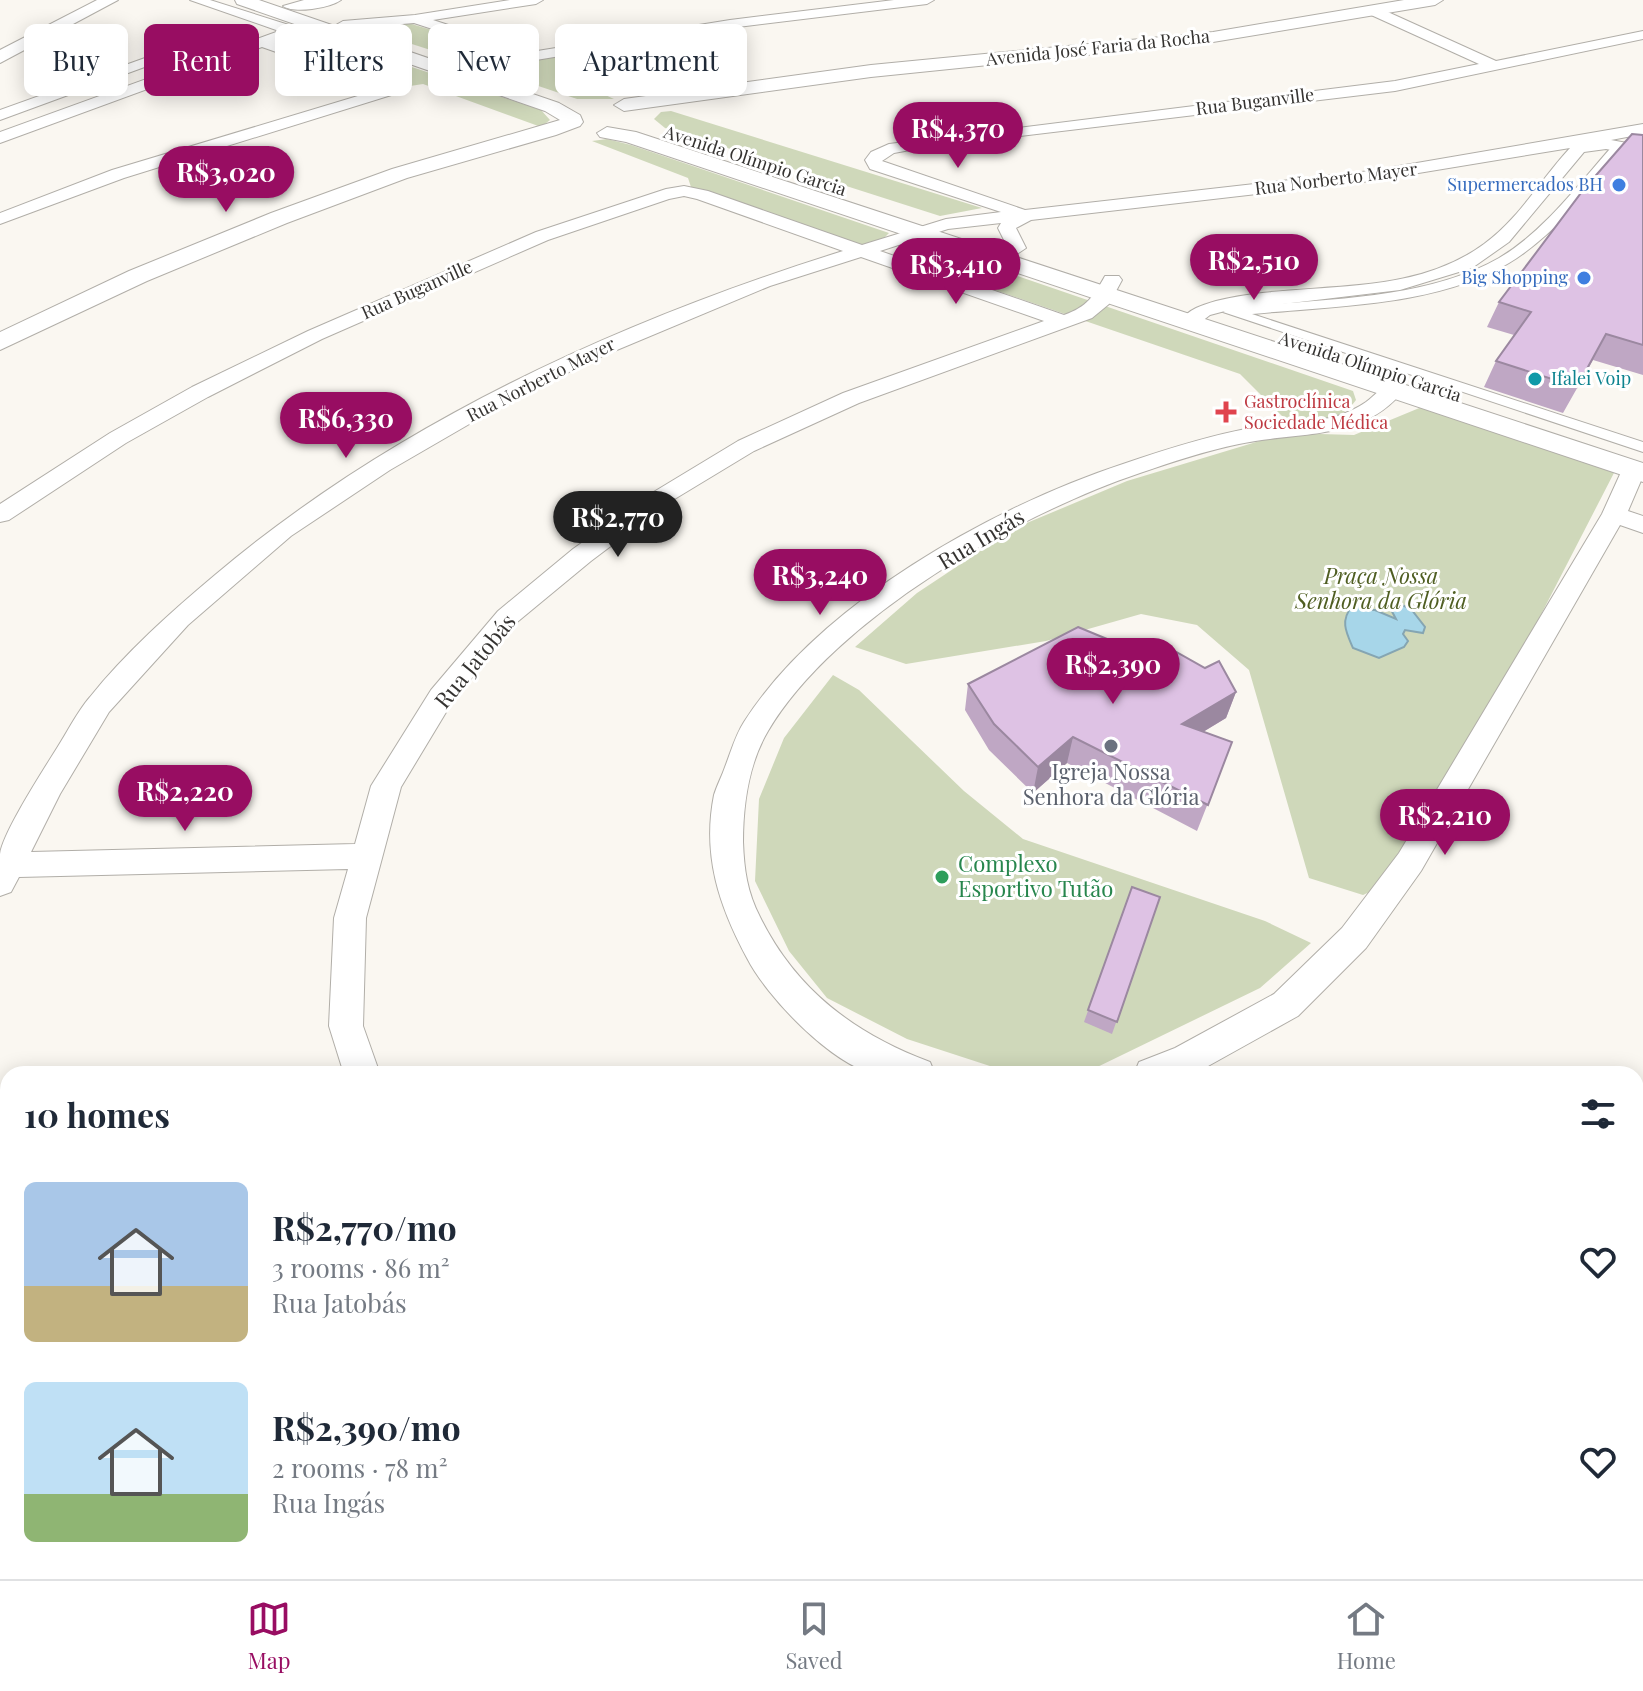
<!DOCTYPE html>
<meta charset="utf-8">
<style>
:root{--surface:#fff;--page:#f6f6f7;--text:#1f2937;--muted:#747a83;--line:#e0e1e3;--accent:#980d62}
body{margin:0;font-family:"Playfair Display",serif;background:var(--page);color:var(--text);height:100vh;display:flex;flex-direction:column;font-size:30px;white-space:nowrap}
*{box-sizing:border-box;margin:0}
p{font-size:26px;color:var(--muted)}
.icon{flex:none;width:44px;height:44px;fill:none;stroke:currentColor;stroke-width:2;stroke-linecap:round;stroke-linejoin:round}
.map{position:relative;flex:1;overflow:hidden}
.side{position:absolute;left:0px;top:1066px;width:1644px;height:514px;display:flex;flex-direction:column;background:var(--surface);border-radius:24px 24px 0 0;box-shadow:0 4px 20px #0003}
.side>*{flex:none}
.banner{position:absolute;left:24px;top:24px;width:800px;height:72px;display:flex;gap:16px}
.price{position:absolute;translate:-50% -68px;padding:0 18px;border-radius:28px;background:var(--accent);color:#fff;font-size:26px;line-height:52px;filter:drop-shadow(0 2px 4px #0008)}
.price::after{content:'';position:absolute;left:50%;top:48px;width:24px;height:18px;margin-left:-12px;background:inherit;clip-path:polygon(0 0,100% 0,50% 100%)}
.price.current{background:#222;color:#fff}
ul{padding:0;list-style:none}
li{display:flex;align-items:center;gap:24px;height:200px;padding:0 24px}
li span{display:grid;place-items:center;flex:none;width:224px;height:160px;border-radius:12px;color:#555}
li>.icon{margin-inline-start:auto}
span .icon{width:96px;height:96px;fill:#fffc;stroke-width:1}
li b{font-size:34px}
h2{display:flex;justify-content:space-between;align-items:center;height:96px;padding:0 24px;font-size:34px}
.chip{padding:0 28px;border-radius:12px;background:var(--surface);box-shadow:0 4px 20px #0003;font-size:28px;line-height:72px}
.chip.current{background:var(--accent);color:#fff}
.tab-bar{display:flex;justify-content:space-around;align-items:center;height:112px;border-top:2px solid var(--line);background:var(--surface);font-size:22px;color:var(--muted)}
.tab-bar a{display:grid;justify-items:center;gap:4px}
.tab-bar .current{color:var(--accent)}
.map>svg:first-child{display:block}
.green{fill:#cfd8ba}
.water{fill:#a7d6e9;stroke:#85a5b2;stroke-width:2}
.lines{fill:none;stroke-linecap:round;stroke-linejoin:round}
.pedestrian-casing{stroke:#b1aea8;stroke-width:2}
.minor-casing{stroke:#b1aea8;stroke-width:2}
.tertiary-casing{stroke:#b1aea8;stroke-width:2}
.pedestrian{fill:#fff;fill-rule:evenodd}
.minor{fill:#fff;fill-rule:evenodd}
.tertiary{fill:#fff;fill-rule:evenodd}
.wall{fill:#bfa7c4}
.shaded-wall{fill:#9b88a0}
.building{fill:#dec2e4;stroke:#9b88a0;stroke-width:2}
.shop-dot{fill:#3f7fe0;stroke:#fff;stroke-width:3}
.culture-dot{fill:#0f9aa8;stroke:#fff;stroke-width:3}
.health-dot{fill:#e0444e;stroke:#fff;stroke-width:3}
.worship-dot{fill:#6b7280;stroke:#fff;stroke-width:3}
.leisure-dot{fill:#2e9e5b;stroke:#fff;stroke-width:3}
.labels{text-anchor:middle;stroke-width:6;stroke-linejoin:round;paint-order:stroke}
.far-street-label{font-size:18px;fill:#353331;stroke:#fff}
.far-shop-label{font-size:18px;fill:#366cbe;stroke:#fff;text-anchor:end}
.far-culture-label{font-size:18px;fill:#0d838f;stroke:#fff;text-anchor:start}
.far-health-label{font-size:18px;fill:#be3a42;stroke:#fff;text-anchor:start}
.street-label{font-size:22px;fill:#353331;stroke:#fff}
.park-label{font-size:22px;font-style:italic;fill:#4f5e22;stroke:#fff}
.worship-label{font-size:22px;fill:#5b616d;stroke:#fff}
.leisure-label{font-size:22px;fill:#27864d;stroke:#fff;text-anchor:start}
</style>
<div class="map">
<svg width="1643" height="1579" viewBox="0 0 1643 1579">
<rect width="100%" height="100%" fill="#faf7f1"/>
<g class="green">
<polygon points="405,22 518,56 474,64 359,27"/>
<polygon points="296,33 310,33 541,110 550,120 541,127 423,84 404,87 276,44 276,39"/>
<polygon points="588,49 595,58 568,65 573,80 614,99 577,99 497,72 502,66"/>
<polygon points="671,111 982,208 940,216 665,128 654,119 661,112"/>
<polygon points="607,139 631,145 889,233 882,240 861,245 691,187 688,178 592,141"/>
<path d="M 927,245 L 1353,391 L 1356,400 C 1338,425 1312,420 1285,419 L 1240,374 L 907,260 L 906,247 Z"/>
<polygon points="1429,404 1616,469 1497,700 1385,885 1363,895 1309,878 1249,670 1197,625 1141,614 1046,641 906,664 855,647 917,593 1015,528 1127,481 1286,433 1354,435"/>
<polygon points="833,675 859,690 964,791 1023,839 1265,921 1311,943 1260,988 1087,1072 996,1068 907,1039 827,998 789,951 755,881 759,799 784,738"/>
</g>
<path class="water" d="M 1393,601 L 1411,609 L 1425,627 L 1423,633 L 1405,630 L 1403,634 L 1408,641 L 1404,647 L 1379,658 L 1353,648 C 1346,632 1340,621 1352,606 L 1363,604 L 1368,610 L 1375,610 L 1396,619 L 1388,604 Z"/>
<g class="lines">
<defs>
<path id="pedestrian" d="M 1616,142 L 1626,145 C 1594,186 1555,235 1509,263 C 1439,306 1332,306 1252,314 L 1643,442 L 1643,452 L 1223,312 L 1230,308 C 1314,299 1424,301 1499,258 C 1545,231 1580,182 1616,142 Z"/>
<g id="minor">
<polygon points="190,0 210,0 292,26 317,21 317,27 276,42 404,89 401,92 124,178 0,224 0,213 112,170 381,89 262,47 0,143 0,132 279,31"/>
<path d="M 304,0 L 341,0 C 330,8 294,14 283,6 Z"/>
<polygon points="510,0 543,0 536,4 433,20 531,52 730,20 894,0 934,0 927,4 730,28 530,61 414,23 343,29 336,25 343,21 415,15"/>
<path d="M 1369,8 L 1379,8 L 1496,61 L 1643,31 L 1643,39 L 1395,91 L 921,148 L 894,153 L 882,161 L 1025,210 L 1370,171 L 1643,124 L 1643,134 L 1611,140 L 1643,146 L 1643,156 L 1606,149 L 1584,152 L 1509,242 L 1472,268 L 1400,290 L 1225,311 L 1210,315 L 1197,325 L 1183,325 L 1180,321 C 1189,309 1202,305 1216,301 C 1303,279 1407,301 1484,244 C 1519,219 1541,179 1570,148 L 1370,181 L 1031,220 L 1016,228 L 1026,248 L 1017,254 L 1010,252 L 998,228 L 1001,223 L 948,229 L 880,251 L 1064,315 C 1087,307 1094,296 1105,276 L 1119,276 L 1122,280 L 1109,304 L 1092,318 L 859,403 L 754,451 L 668,503 L 591,561 L 516,623 L 451,704 L 401,787 L 366,918 L 363,1026 L 380,1074 L 344,1074 L 329,1026 L 334,918 L 348,869 L 19,877 L 11,892 L 0,896 C 0,882 0,867 0,854 C 3,832 44,769 57,748 C 68,731 77,712 90,697 C 126,652 171,612 215,575 C 395,423 619,321 843,251 L 697,199 L 684,196 L 669,199 L 548,240 L 322,339 L 208,397 L 126,443 L 9,520 L 0,522 L 0,504 L 110,433 L 192,387 L 308,331 L 536,232 L 666,189 L 684,186 L 708,191 L 862,245 L 946,219 L 1001,212 L 870,169 L 865,160 L 871,152 L 889,144 L 1395,81 L 1479,64 L 1369,14 ZM 861,257 L 1044,321 L 843,393 L 738,441 L 652,493 L 573,549 L 498,611 L 431,690 L 371,786 L 355,844 L 31,852 L 60,794 L 109,712 L 188,625 L 291,536 L 390,470 L 497,408 L 593,360 L 770,286 Z"/>
<polygon points="145,58 152,62 150,65 0,120 0,110"/>
<path d="M 1394,382 L 1405,388 C 1366,442 1296,431 1239,444 C 1205,451 1172,462 1140,473 C 1018,514 835,618 768,731 C 749,763 743,805 743,842 C 744,869 747,892 760,917 C 796,990 855,1034 930,1062 L 935,1074 C 917,1074 892,1078 874,1074 C 830,1063 767,997 747,958 C 719,906 702,855 714,795 C 717,785 722,776 725,767 C 731,752 735,736 744,722 C 819,604 992,507 1123,464 C 1164,450 1207,436 1251,428 C 1279,423 1307,423 1335,417 C 1346,413 1356,409 1366,402 C 1376,395 1382,385 1394,382 Z"/>
<polygon points="1634,463 1642,465 1643,476 1628,511 1643,516 1643,533 1620,525 1421,871 1366,948 1298,1016 1201,1070 1192,1074 1134,1074 1139,1062 1175,1048 1274,994 1342,928 1399,853 1602,514 1622,470 1626,465"/>
<polygon points="1643,1313 1643,1360 1636,1363 1636,1316"/>
</g>
<g id="tertiary">
<polygon points="97,0 118,0 0,63 0,50"/>
<polygon points="235,0 259,0 559,103 580,115 583,122 580,126 556,135 407,178 287,223 147,281 0,350 0,332 129,271 271,213 392,169 560,120 545,111 237,4"/>
<polygon points="1404,0 1443,0 1435,5 1213,42 871,77 624,111 614,105 624,99 871,65 1213,32"/>
<polygon points="607,127 636,132 1643,463 1643,482 626,142 600,137 597,133"/>
</g>
</defs>
<use href="#pedestrian" class="pedestrian-casing"/>
<use href="#minor" class="minor-casing"/>
<use href="#tertiary" class="tertiary-casing"/>
<use href="#pedestrian" class="pedestrian"/>
<use href="#minor" class="minor"/>
<use href="#tertiary" class="tertiary"/>
</g>
<g class="wall">
<polygon points="1643,135 1643,375 1593,360 1563,413 1484,387 1496,361 1514,335 1487,327 1499,302"/>
<polygon points="968,684 1236,692 1226,718 1203,732 1232,742 1197,831 1067,763 1033,793 989,750 965,710"/>
<polygon points="1132,887 1160,897 1112,1034 1084,1022"/>
</g>
<g class="shaded-wall">
<polygon points="1236,692 1226,718 1173,750 1182,724"/>
<polygon points="1073,737 1067,763 1033,793 1038,767"/>
</g>
<g class="building">
<polygon points="1632,134 1643,135 1643,345 1606,334 1577,387 1496,361 1531,312 1499,302 1584,189"/>
<polygon points="1078,627 1124,646 1130,640 1155,640 1205,668 1219,661 1236,692 1182,724 1232,742 1208,805 1073,737 1038,767 994,724 968,684"/>
<polygon points="1132,887 1160,897 1117,1022 1088,1010"/>
</g>
<g class="shop-dot">
<circle cx="1619" cy="185" r="8"/>
<circle cx="1584" cy="278" r="8"/>
</g>
<circle class="culture-dot" cx="1535" cy="379" r="8"/>
<path class="health-dot" d="M1222 400h8v8h8v8h-8v8h-8v-8h-8v-8h8z"/>
<circle class="worship-dot" cx="1111" cy="746" r="8"/>
<circle class="leisure-dot" cx="942" cy="877" r="8"/>
<g class="labels">
<g class="far-street-label">
<text transform="translate(1098 48) rotate(-6)" y="6">Avenida José Faria da Rocha</text>
<text transform="translate(1255 102) rotate(-7)" y="6">Rua Buganville</text>
<text transform="translate(755 161) rotate(18)" y="6">Avenida Olímpio Garcia</text>
<text transform="translate(1336 179) rotate(-7)" y="6">Rua Norberto Mayer</text>
<text transform="translate(417 290) rotate(-24)" y="6">Rua Buganville</text>
<text transform="translate(1370 367) rotate(18)" y="6">Avenida Olímpio Garcia</text>
<text transform="translate(541 380) rotate(-27)" y="6">Rua Norberto Mayer</text>
</g>
<g class="far-shop-label">
<text x="1603" y="191">Supermercados BH</text>
<text x="1568" y="284">Big Shopping</text>
</g>
<g class="far-culture-label">
<text x="1551" y="385">Ifalei Voip</text>
</g>
<g class="far-health-label">
<text x="1244" y="408">Gastroclínica<tspan x="1244" dy="21">Sociedade Médica</tspan></text>
</g>
<g class="street-label">
<text transform="translate(981 539) rotate(-31)" y="8">Rua Ingás</text>
<text transform="translate(475 661) rotate(-51)" y="8">Rua Jatobás</text>
</g>
<g class="park-label">
<text x="1381" y="584">Praça Nossa<tspan x="1381" dy="25">Senhora da Glória</tspan></text>
</g>
<g class="worship-label">
<text x="1111" y="780">Igreja Nossa<tspan x="1111" dy="25">Senhora da Glória</tspan></text>
</g>
<g class="leisure-label">
<text x="958" y="872">Complexo<tspan x="958" dy="25">Esportivo Tutão</tspan></text>
</g>
</g>
</svg>
<b class="price" style="left:958px;top:170px">R$4,370</b>
<b class="price" style="left:226px;top:214px">R$3,020</b>
<b class="price" style="left:1254px;top:302px">R$2,510</b>
<b class="price" style="left:956px;top:306px">R$3,410</b>
<b class="price" style="left:346px;top:460px">R$6,330</b>
<b class="price current" style="left:618px;top:559px">R$2,770</b>
<b class="price" style="left:820px;top:617px">R$3,240</b>
<b class="price" style="left:1113px;top:706px">R$2,390</b>
<b class="price" style="left:185px;top:833px">R$2,220</b>
<b class="price" style="left:1445px;top:857px">R$2,210</b>
<div class="banner">
<a class="chip">Buy</a>
<a class="chip current">Rent</a>
<a class="chip">Filters</a>
<a class="chip">New</a>
<a class="chip">Apartment</a>
</div>
<section class="side">
<h2>10 homes<svg class="icon" aria-label="filters" viewBox="0 0 24 24"><path d="M4 7h16M4 17h16"/><circle cx="9" cy="7" r="2"/><circle cx="15" cy="17" r="2"/></svg></h2>
<ul>
<li><span style="background:linear-gradient(#a9c7e8 65%,#c2b280 0)"><svg class="icon" aria-label="home" viewBox="0 0 24 24"><path d="M3 11l9-7 9 7M6 9v11h12V9"/></svg></span><div><b>R$2,770/mo</b><p>3 rooms · 86 m²</p><p>Rua Jatobás</p></div><svg class="icon" aria-label="heart" viewBox="0 0 24 24"><path d="M12 20l-8-8c-3-5 5-10 8-4 3-6 11-1 8 4z"/></svg></li>
<li><span style="background:linear-gradient(#bfe0f5 70%,#8fb573 0)"><svg class="icon" aria-label="home" viewBox="0 0 24 24"><path d="M3 11l9-7 9 7M6 9v11h12V9"/></svg></span><div><b>R$2,390/mo</b><p>2 rooms · 78 m²</p><p>Rua Ingás</p></div><svg class="icon" aria-label="heart" viewBox="0 0 24 24"><path d="M12 20l-8-8c-3-5 5-10 8-4 3-6 11-1 8 4z"/></svg></li>
</ul>
</section>
</div>
<nav class="tab-bar">
<a class="current"><svg class="icon" aria-label="map" viewBox="0 0 24 24"><path d="M3 6l6-2 6 2 6-2v14l-6 2-6-2-6 2zM9 4v14M15 6v14"/></svg>Map</a>
<a><svg class="icon" aria-label="saved" viewBox="0 0 24 24"><path d="M7 4h10v16l-5-4-5 4z"/></svg>Saved</a>
<a><svg class="icon" aria-label="home" viewBox="0 0 24 24"><path d="M3 11l9-7 9 7M6 9v11h12V9"/></svg>Home</a>
</nav>
